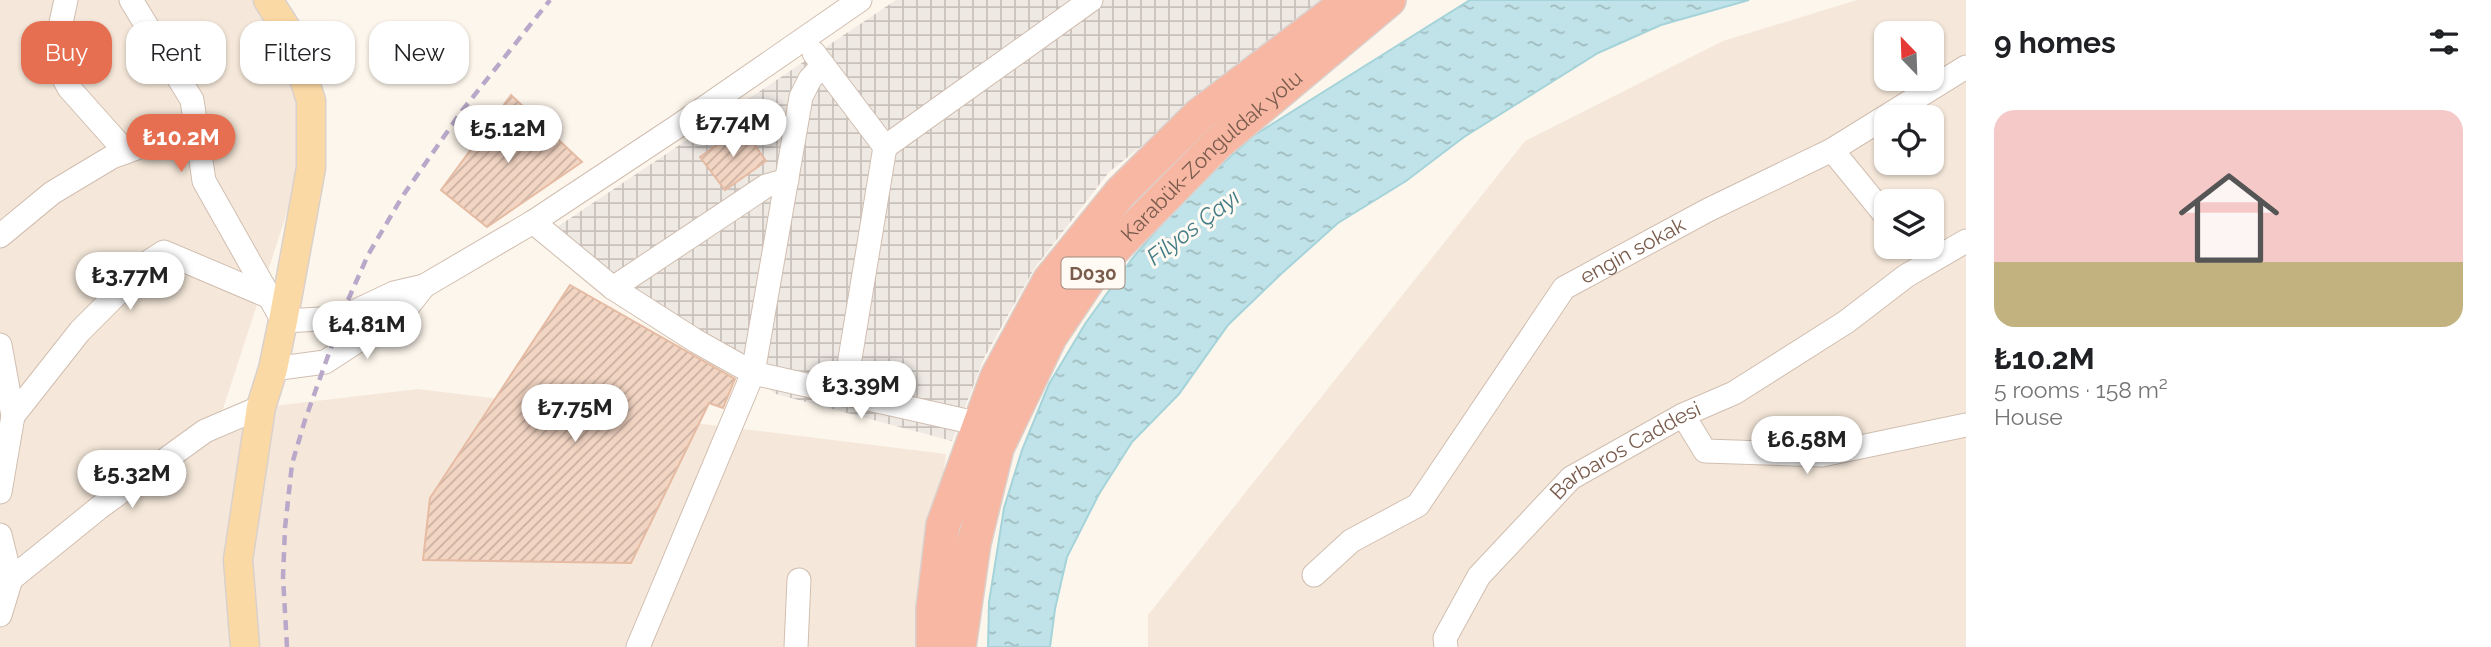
<!DOCTYPE html>
<meta charset="utf-8">
<style>
:root{--surface:#fff;--page:#f2f2f2;--text:#202124;--muted:#757577;--line:#e0e0e0;--accent:#e76f51}
body{margin:0;font-family:Raleway,sans-serif;background:var(--page);color:var(--text);height:100vh;display:flex;flex-direction:column;font-size:26px;white-space:nowrap}
*{box-sizing:border-box;margin:0}
p{font-size:23px;color:var(--muted)}
.icon{flex:none;width:38px;height:38px;fill:none;stroke:currentColor;stroke-width:2;stroke-linecap:round;stroke-linejoin:round}
.map{position:relative;flex:1;overflow:hidden}
.panel{display:flex;flex-direction:column;background:var(--surface);width:525px}
.panel>*{flex:none}
.guide{position:absolute;left:21px;top:21px;width:665px;height:63px;display:flex;gap:14px}
.needle{width:46px;rotate:337deg}
.controls{position:absolute;left:1874px;top:21px;display:grid;gap:14px}
.controls a{display:grid;place-items:center;width:70px;height:70px;border-radius:14px;background:var(--surface);box-shadow:0 2px 5px #0004;font-size:35px}
.price{position:absolute;translate:-50% -60px;padding:0 16px;border-radius:24px;background:#fff;color:#222;font-size:23px;line-height:46px;filter:drop-shadow(0 2px 4px #0008)}
.price::after{content:'';position:absolute;left:50%;top:42px;width:21px;height:16px;margin-left:-10px;background:inherit;clip-path:polygon(0 0,100% 0,50% 100%)}
.price.current{background:var(--accent);color:#fff}
ul{padding:0;list-style:none}
li{display:grid;align-content:center;gap:14px;height:371px;padding:0 28px}
li+li{border-top:2px solid var(--line)}
li span{display:grid;place-items:center;height:217px;border-radius:21px;color:#555}
li>.icon{margin-inline-start:auto}
span .icon{width:126px;height:126px;fill:#fffc;stroke-width:1}
li b{font-size:30px}
h2{display:flex;justify-content:space-between;align-items:center;height:84px;padding:0 28px;font-size:30px}
.tag{padding:0 24px;border-radius:21px;background:var(--surface);box-shadow:0 2px 5px #0004;font-size:24px;line-height:63px}
.tag.current{background:var(--accent);color:#fff}
main{display:flex;flex:1;min-height:0}
.map>svg:first-child{display:block}
.residential{fill:#f5e8da;fill-rule:evenodd}
.industrial{fill:url(#industrial-grid)}
.water{fill:url(#water-ripples);stroke:#a5d3da;stroke-width:2}
.building{fill:url(#building-hatch);stroke:#e6bba3;stroke-width:2}
.lines{fill:none;stroke-linecap:round;stroke-linejoin:round}
.minor-casing{stroke:#d1beb0;stroke-width:25}
.major-casing{stroke:#dad1cd;stroke-width:31}
.highway-casing{stroke:#dad1cd;stroke-width:36}
.minor{stroke:#fff;stroke-width:23}
.major{stroke:#fbd9a5;stroke-width:28}
.highway{stroke:#f7b7a3;stroke-width:33}
.rail{stroke:#b9a8c9;stroke-width:4.5;stroke-dasharray:10 7;stroke-linecap:butt}
.labels{text-anchor:middle;stroke-width:6;stroke-linejoin:round;paint-order:stroke}
.shield{fill:#fffaf3;stroke:#a28b7f;stroke-width:2}
.shield-label{font-size:19px;font-weight:bold;fill:#7a5c4d}
.street-label{font-size:21px;fill:#7a5c4d;stroke:#fffaf3}
.water-label{font-size:23px;font-style:italic;fill:#437c86;stroke:#fffaf3}
</style>
<main>
<div class="map">
<svg width="1966" height="647" viewBox="0 0 1966 647">
<defs>
<pattern id="industrial-grid" width="8" height="8" patternUnits="userSpaceOnUse" patternTransform="scale(1.75)"><rect width="8" height="8" fill="#efe9e4"/><path d="M0 4h8M4 0v8" fill="none" stroke="#c7c0bb"/></pattern>
<pattern id="water-ripples" width="26" height="14" patternUnits="userSpaceOnUse" patternTransform="scale(1.75)"><rect width="26" height="14" fill="#bfe3e8"/><path d="M2 4q2-2 4 0t4 0M15 11q2-2 4 0t4 0" fill="none" stroke="#a0bbbe"/></pattern>
<pattern id="building-hatch" width="6" height="6" patternUnits="userSpaceOnUse" patternTransform="scale(1.75)"><rect width="6" height="6" fill="#f3d5c3"/><path d="M-1 1l2-2M0 6l6-6M5 7l2-2" fill="none" stroke="#cab0a1"/></pattern>
</defs>
<rect width="100%" height="100%" fill="#fdf6ec"/>
<g class="residential">
<polygon points="0,0 253,0 286,45 309,145 222,412 418,389 946,454 922,647 0,647"/>
<path d="M 1857,0 L 1966,0 L 1966,647 L 1148,647 L 1148,615 L 1525,141 L 1723,41 ZM 1886,33 L 1932,33 L 1932,79 L 1886,79 ZM 1886,117 L 1932,117 L 1932,163 L 1886,163 ZM 1886,201 L 1932,201 L 1932,247 L 1886,247 Z"/>
</g>
<polygon class="industrial" points="896,0 1326,0 1109,172 1034,269 984,358 952,441 776,394 551,231"/>
<polygon class="water" points="1470,0 1749,0 1661,25 1598,53 1464,137 1406,181 1338,223 1281,274 1228,325 1179,394 1132,442 1099,494 1067,557 1055,609 1050,647 988,647 989,602 1004,508 1022,450 1049,384 1085,324 1131,260 1182,200 1253,136"/>
<g class="building">
<polygon points="511,95 582,162 487,227 441,190"/>
<polygon points="742,127 766,161 725,190 700,157"/>
<polygon points="570,285 735,379 723,408 709,403 631,563 423,560 430,498"/>
</g>
<g class="lines">
<defs>
<g id="minor">
<polyline points="66,0 53,59 69,88 126,152"/>
<polyline points="131,0 192,100 204,181 283,321 341,318 394,293 424,286 533,222 678,126 860,0"/>
<polyline points="814,53 885,147 844,395"/>
<polyline points="823,65 810,79 801,97 753,373 980,424"/>
<polyline points="885,147 1091,0"/>
<polyline points="1832,150 1886,216"/>
<polyline points="533,222 613,288 696,341 753,373 638,647"/>
<polyline points="0,236 52,193 112,157 196,126"/>
<polyline points="613,288 766,186 787,180"/>
<polyline points="0,345 13,416 0,492"/>
<polyline points="273,369 325,362 405,310 424,286"/>
<polyline points="1683,415 1705,451 1822,455 1966,425"/>
<polyline points="13,416 80,331 150,261 164,252 270,297"/>
<polyline points="0,535 11,579"/>
<path id="s1" d="M 1314,575 L 1351,541 L 1418,505 L 1564,288 L 1708,210 L 1832,150 L 1966,67"/>
<polyline points="0,615 11,579 100,507 205,431 261,407"/>
<polyline points="796,647 799,580"/>
<path id="s2" d="M 1446,647 L 1445,638 L 1479,576 L 1571,478 L 1683,415 L 1734,393 L 1846,322 L 1906,276 L 1966,241"/>
</g>
<polyline id="major" points="245,647 238,560 261,407 273,369 283,321 311,168 311,101 291,36 268,0"/>
<g id="highway">
<polyline points="933,647 933,609 943,525 997,377 1049,281 1121,192 1199,115 1350,0"/>
<path id="s3" d="M 959,647 L 974,543 L 997,448 L 1050,337 L 1099,264 L 1218,143 L 1389,0"/>
</g>
</defs>
<use href="#minor" class="minor-casing"/>
<use href="#major" class="major-casing"/>
<use href="#highway" class="highway-casing"/>
<use href="#minor" class="minor"/>
<use href="#major" class="major"/>
<use href="#highway" class="highway"/>
<polyline class="rail" points="287,647 283,577 285,528 292,464 305,420 348,300 368,255 402,197 461,112 550,0"/>
</g>
<g class="labels">
<rect class="shield" x="1061.5" y="257.5" width="63" height="31" rx="5"/>
<g class="shield-label">
<text x="1093" y="280">D030</text>
</g>
<g class="street-label">
<text dy="7" stroke="none"><textPath href="#s3" startOffset="570">Karabük-Zonguldak yolu</textPath></text>
<text dy="7" stroke="none"><textPath href="#s1" startOffset="466">engin sokak</textPath></text>
<text dy="7" stroke="none"><textPath href="#s2" startOffset="275">Barbaros Caddesi</textPath></text>
</g>
<g class="water-label">
<text transform="translate(1193 227) rotate(-37)" y="8">Filyos Çayı</text>
</g>
</g>
</svg>
<div class="controls">
<a><svg class="needle" viewBox="-14 -14 28 28"><path d="M0-13l5 13h-10z" fill="#e53935"/><path d="M0 13l5-13h-10z" fill="#757577"/></svg></a>
<a><svg class="icon" aria-label="locate" viewBox="0 0 24 24"><circle cx="12" cy="12" r="6"/><path d="M12 2v4M12 18v4M2 12h4M18 12h4"/></svg></a>
<a><svg class="icon" aria-label="layers" viewBox="0 0 24 24"><path d="M12 4l9 5-9 5-9-5zM3 14l9 5 9-5"/></svg></a>
</div>
<b class="price" style="left:733px;top:159px">₺7.74M</b>
<b class="price" style="left:508px;top:165px">₺5.12M</b>
<b class="price current" style="left:181px;top:174px">₺10.2M</b>
<b class="price" style="left:130px;top:312px">₺3.77M</b>
<b class="price" style="left:367px;top:361px">₺4.81M</b>
<b class="price" style="left:861px;top:421px">₺3.39M</b>
<b class="price" style="left:575px;top:444px">₺7.75M</b>
<b class="price" style="left:1807px;top:476px">₺6.58M</b>
<b class="price" style="left:132px;top:510px">₺5.32M</b>
<div class="guide">
<a class="tag current">Buy</a>
<a class="tag">Rent</a>
<a class="tag">Filters</a>
<a class="tag">New</a>
</div>
</div>
<section class="panel">
<h2>9 homes<svg class="icon" aria-label="filters" viewBox="0 0 24 24"><path d="M4 7h16M4 17h16"/><circle cx="9" cy="7" r="2"/><circle cx="15" cy="17" r="2"/></svg></h2>
<ul>
<li><span style="background:linear-gradient(#f6c9c9 70%,#c2b280 0)"><svg class="icon" aria-label="home" viewBox="0 0 24 24"><path d="M3 11l9-7 9 7M6 9v11h12V9"/></svg></span><div><b>₺10.2M</b><p>5 rooms · 158 m²</p><p>House</p></div></li>
</ul>
</section>
</main>
